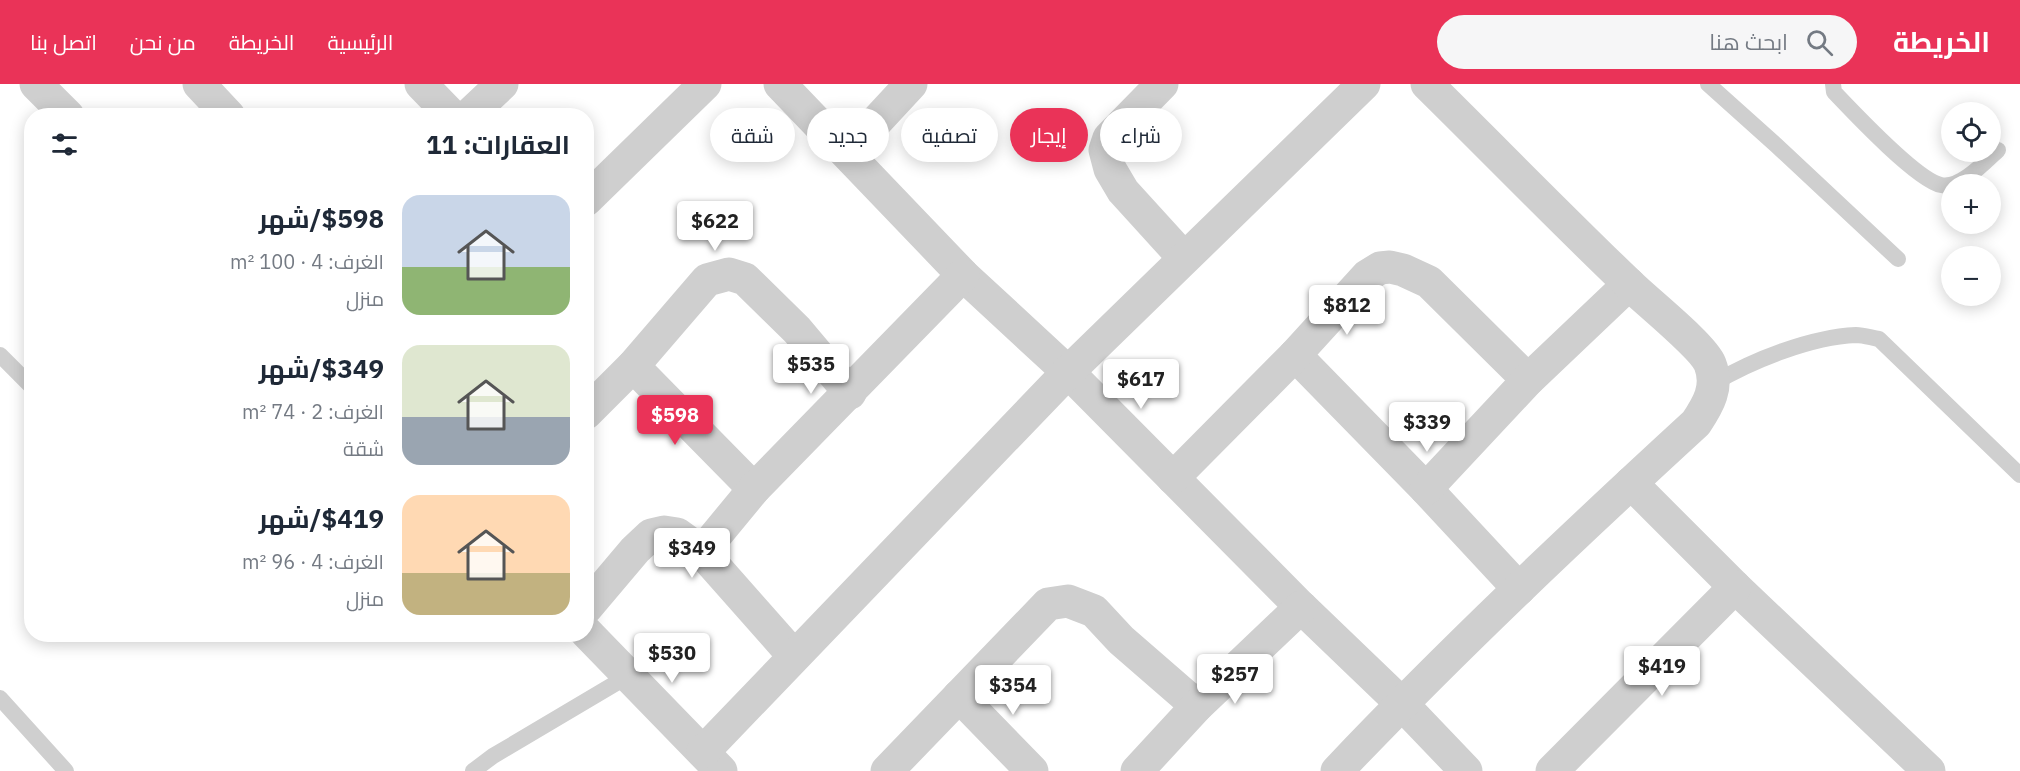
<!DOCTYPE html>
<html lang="ar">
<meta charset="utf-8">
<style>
:root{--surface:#fff;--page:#f6f6f7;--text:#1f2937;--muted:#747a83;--accent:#ea3358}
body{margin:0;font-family:"IBM Plex Sans",Cairo,sans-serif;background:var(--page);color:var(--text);direction:rtl;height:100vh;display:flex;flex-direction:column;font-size:22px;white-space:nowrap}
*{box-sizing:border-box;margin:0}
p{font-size:20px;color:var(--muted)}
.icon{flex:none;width:33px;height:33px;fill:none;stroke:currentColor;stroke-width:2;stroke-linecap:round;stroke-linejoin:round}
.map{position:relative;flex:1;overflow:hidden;direction:ltr}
.drawer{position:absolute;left:24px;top:24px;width:570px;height:534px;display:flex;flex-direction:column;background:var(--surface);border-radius:24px;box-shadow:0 3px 15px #0003;direction:rtl}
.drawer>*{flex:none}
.top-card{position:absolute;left:612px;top:24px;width:570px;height:54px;direction:rtl;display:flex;gap:12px}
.controls{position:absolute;left:1941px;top:18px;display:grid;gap:12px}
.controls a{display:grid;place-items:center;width:60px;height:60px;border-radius:50%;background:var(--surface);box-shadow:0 3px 15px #0003;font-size:30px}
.price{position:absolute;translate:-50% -51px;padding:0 14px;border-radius:6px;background:#fff;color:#222;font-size:20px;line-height:39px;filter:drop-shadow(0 2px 3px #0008)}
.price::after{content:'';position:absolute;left:50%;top:36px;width:18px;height:14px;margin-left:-9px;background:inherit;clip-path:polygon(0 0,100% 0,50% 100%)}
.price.on{background:var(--accent);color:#fff}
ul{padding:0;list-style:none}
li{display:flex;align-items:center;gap:18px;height:150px;padding:0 24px}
li span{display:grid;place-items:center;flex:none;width:168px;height:120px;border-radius:18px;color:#555}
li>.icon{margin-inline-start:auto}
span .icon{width:72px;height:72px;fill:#fffc;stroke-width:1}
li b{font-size:26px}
h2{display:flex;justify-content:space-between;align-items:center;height:72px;padding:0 24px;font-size:26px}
.pill{padding:0 21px;border-radius:27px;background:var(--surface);box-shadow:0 3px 15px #0003;font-size:21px;line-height:54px}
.pill.on{background:var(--accent);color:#fff}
header{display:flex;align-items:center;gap:36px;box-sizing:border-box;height:84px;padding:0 30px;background:var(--accent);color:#fff}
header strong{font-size:28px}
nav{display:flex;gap:33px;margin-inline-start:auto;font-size:21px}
.search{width:420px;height:54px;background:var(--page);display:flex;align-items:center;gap:15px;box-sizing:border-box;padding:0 21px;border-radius:33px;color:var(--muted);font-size:22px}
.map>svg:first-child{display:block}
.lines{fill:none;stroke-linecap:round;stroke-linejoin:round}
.lane{stroke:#cfcfcf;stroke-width:16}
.street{stroke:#cfcfcf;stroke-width:33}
</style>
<header>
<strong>الخريطة</strong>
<div class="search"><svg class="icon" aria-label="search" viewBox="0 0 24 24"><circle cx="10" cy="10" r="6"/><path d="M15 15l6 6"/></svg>ابحث هنا</div>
<nav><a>الرئيسية</a><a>الخريطة</a><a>من نحن</a><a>اتصل بنا</a></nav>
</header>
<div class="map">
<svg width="2020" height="687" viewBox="0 0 2020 687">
<rect width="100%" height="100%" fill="#fff"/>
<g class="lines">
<g class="lane">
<polyline points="1708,0 1776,61 1898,175"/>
<path d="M 1833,0 L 1834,8 C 1853,28 1917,96 1941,101 C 1960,105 1985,78 1998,66"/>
<polyline points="0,271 32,303"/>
<path d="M 1714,299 C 1753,276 1811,253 1856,251 C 1864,251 1872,254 1879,255 L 2020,391"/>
<polyline points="0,614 66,687"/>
<polyline points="473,687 493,672 628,592"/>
</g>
<g class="street">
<polyline points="36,0 68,32"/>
<polyline points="199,0 229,32"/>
<polyline points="421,0 452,32"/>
<polyline points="780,0 963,191 1068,288 1301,523 1401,619 1466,687"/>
<polyline points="1162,0 1109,54 1105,66 1110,85 1123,107 1184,174"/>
<polyline points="468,32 502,0"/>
<polyline points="847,69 911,0"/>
<polyline points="586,116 705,0"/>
<polyline points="1295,271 1426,405 1519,505"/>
<polyline points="633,282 754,405"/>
<polyline points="586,329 633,282 707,196 729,190 745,195 797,246 850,309"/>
<polyline points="1173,394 1295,271 1367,192 1380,184 1390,183 1403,186 1429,198 1528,296"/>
<polyline points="1631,399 1735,503 1929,687"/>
<polyline points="1426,405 1528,296 1629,200"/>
<polyline points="702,468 754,405 963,191"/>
<polyline points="586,524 635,466 651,451 664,448 677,450 702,468 793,571"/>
<polyline points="586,548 721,687"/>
<polyline points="959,612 1032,687"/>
<polyline points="703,668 1068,288 1364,0"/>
<polyline points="887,687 1048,520 1068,517 1094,527 1121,556 1197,622"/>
<polyline points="1137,687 1197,622 1301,523"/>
<path d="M 1337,687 C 1452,566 1573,452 1696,339 C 1708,321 1719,303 1710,280 C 1703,262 1646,217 1629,200 C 1561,135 1495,67 1427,0"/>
<polyline points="1552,687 1735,503"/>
</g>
</g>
</svg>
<div class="controls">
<a><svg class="icon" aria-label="locate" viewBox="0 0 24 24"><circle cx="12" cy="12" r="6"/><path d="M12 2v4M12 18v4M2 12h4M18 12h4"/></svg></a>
<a>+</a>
<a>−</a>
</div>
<b class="price" style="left:715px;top:168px">$622</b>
<b class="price" style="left:1347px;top:252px">$812</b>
<b class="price" style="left:811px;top:311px">$535</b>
<b class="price" style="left:1141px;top:326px">$617</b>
<b class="price on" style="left:675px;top:362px">$598</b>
<b class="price" style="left:1427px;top:369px">$339</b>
<b class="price" style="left:692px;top:495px">$349</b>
<b class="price" style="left:672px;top:600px">$530</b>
<b class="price" style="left:1662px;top:613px">$419</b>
<b class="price" style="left:1235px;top:621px">$257</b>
<b class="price" style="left:1013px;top:632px">$354</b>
<div class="top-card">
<a class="pill">شراء</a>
<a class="pill on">إيجار</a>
<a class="pill">تصفية</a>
<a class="pill">جديد</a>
<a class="pill">شقة</a>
</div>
<section class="drawer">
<h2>العقارات: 11<svg class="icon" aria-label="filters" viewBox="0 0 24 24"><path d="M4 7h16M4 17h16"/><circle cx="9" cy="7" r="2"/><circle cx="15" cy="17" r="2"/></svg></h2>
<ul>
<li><span style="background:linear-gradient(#c9d6e8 60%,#8fb573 0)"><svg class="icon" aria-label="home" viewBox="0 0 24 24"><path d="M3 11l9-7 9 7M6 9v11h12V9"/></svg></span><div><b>$598/شهر</b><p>الغرف: 4 · 100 m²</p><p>منزل</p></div></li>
<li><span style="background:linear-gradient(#dfe7d0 60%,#9aa5b1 0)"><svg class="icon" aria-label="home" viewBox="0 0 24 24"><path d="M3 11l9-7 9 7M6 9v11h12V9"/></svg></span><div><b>$349/شهر</b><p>الغرف: 2 · 74 m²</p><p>شقة</p></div></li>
<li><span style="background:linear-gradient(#ffd9b3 65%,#c2b280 0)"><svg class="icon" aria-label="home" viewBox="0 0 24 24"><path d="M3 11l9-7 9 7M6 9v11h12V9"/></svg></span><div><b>$419/شهر</b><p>الغرف: 4 · 96 m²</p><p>منزل</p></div></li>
</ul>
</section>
</div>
